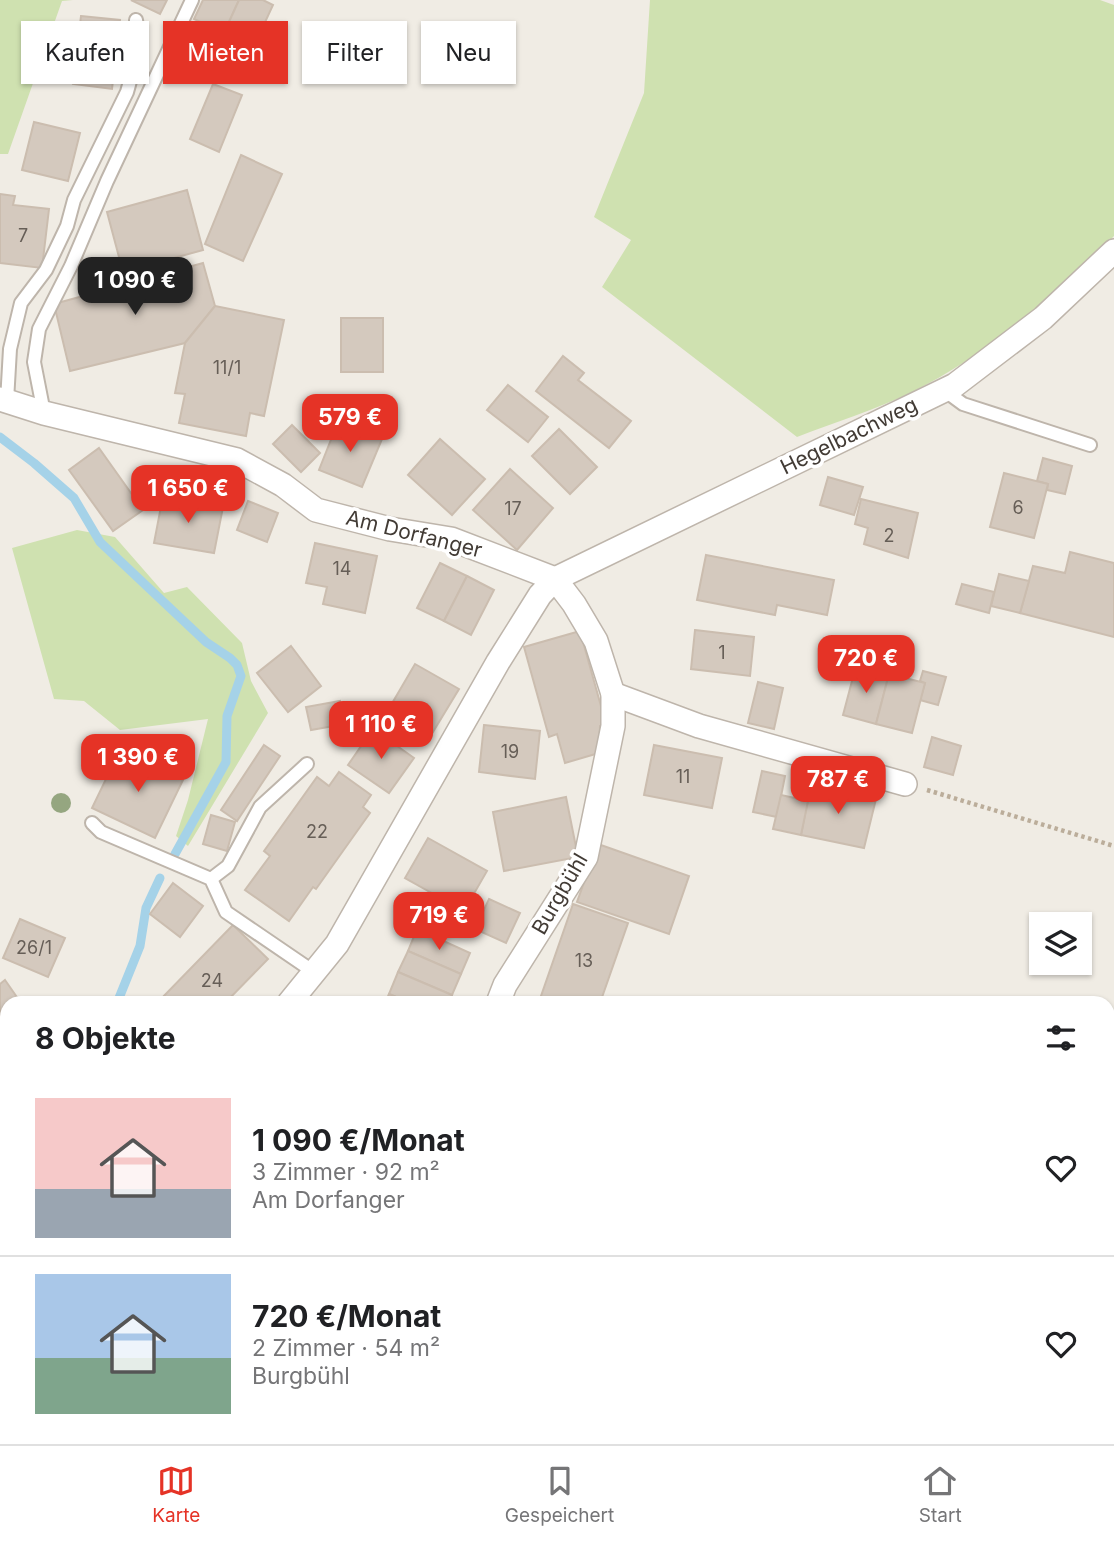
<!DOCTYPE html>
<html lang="de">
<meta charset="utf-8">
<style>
:root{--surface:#fff;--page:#f6f6f6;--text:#202124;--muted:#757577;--line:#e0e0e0;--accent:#e53326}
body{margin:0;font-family:Inter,sans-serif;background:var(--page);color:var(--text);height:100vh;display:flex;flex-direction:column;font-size:26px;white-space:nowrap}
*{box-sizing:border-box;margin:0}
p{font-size:23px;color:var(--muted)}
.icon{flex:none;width:38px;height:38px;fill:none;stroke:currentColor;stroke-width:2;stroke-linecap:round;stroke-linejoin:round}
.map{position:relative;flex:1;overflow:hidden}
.side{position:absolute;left:0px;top:996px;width:1115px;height:450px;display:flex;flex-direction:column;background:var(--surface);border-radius:21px 21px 0 0;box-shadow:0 2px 5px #0004}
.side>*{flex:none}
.hud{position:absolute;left:21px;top:21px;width:700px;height:63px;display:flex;gap:14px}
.fabs{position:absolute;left:1029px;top:912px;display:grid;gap:14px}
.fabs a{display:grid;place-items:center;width:63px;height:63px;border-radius:0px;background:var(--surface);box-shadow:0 2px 5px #0004;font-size:35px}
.price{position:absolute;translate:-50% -60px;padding:0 16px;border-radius:14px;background:var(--accent);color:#fff;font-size:23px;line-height:46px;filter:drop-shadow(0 2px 4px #0008)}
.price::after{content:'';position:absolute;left:50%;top:42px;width:21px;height:16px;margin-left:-10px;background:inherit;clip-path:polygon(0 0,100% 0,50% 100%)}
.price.on{background:#222;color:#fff}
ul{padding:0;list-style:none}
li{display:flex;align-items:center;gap:21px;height:175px;padding:0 35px}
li+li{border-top:2px solid var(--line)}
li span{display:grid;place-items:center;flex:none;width:196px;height:140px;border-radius:0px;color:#555}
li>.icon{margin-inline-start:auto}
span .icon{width:84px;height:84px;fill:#fffc;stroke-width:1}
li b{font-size:30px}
h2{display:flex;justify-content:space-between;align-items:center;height:84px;padding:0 35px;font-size:30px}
.pill{padding:0 24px;border-radius:0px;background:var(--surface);box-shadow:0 2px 5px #0004;font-size:24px;line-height:63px}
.pill.on{background:var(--accent);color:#fff}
.tabs{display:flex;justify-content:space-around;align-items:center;height:98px;border-top:2px solid var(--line);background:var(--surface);font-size:19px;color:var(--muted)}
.tabs a{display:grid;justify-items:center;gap:4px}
.tabs .on{color:var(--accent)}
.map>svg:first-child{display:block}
.green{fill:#cfe1b0}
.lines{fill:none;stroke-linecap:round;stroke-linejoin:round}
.stream{stroke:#a5d2e8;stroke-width:9}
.building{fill:#d4c9be;stroke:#cbbdaf;stroke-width:2}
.lane-casing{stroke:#beb5ab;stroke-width:16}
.street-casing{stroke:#beb5ab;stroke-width:26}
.path{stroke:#bbad9a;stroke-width:4.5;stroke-dasharray:3.5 3.5;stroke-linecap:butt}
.lane{stroke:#fff;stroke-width:12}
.street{stroke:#fff;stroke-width:23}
.tree{fill:#95a680}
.labels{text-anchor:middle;stroke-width:7;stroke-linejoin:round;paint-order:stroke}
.number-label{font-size:18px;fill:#665e57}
.street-label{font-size:21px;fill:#423b35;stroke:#fff}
</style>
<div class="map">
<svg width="1114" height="1444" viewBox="0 0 1114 1444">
<rect width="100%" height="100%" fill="#f0ece4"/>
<g class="green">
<polygon points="0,0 73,0 62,1 8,154 0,154"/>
<path d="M 650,0 L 1100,0 L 1114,5 L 1114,236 C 1055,297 988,354 912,392 C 875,410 835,422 797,437 L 602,287 L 631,240 L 594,217 L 644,93 Z"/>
<polygon points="77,530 115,537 164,593 187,587 242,643 251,681 268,713 188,846 176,836 188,800 208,719 120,730 84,701 54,699 12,548"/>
</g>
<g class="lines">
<g class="stream">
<polyline points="0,437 34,463 74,498 100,542 206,642 230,658 237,665 241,676 227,716 226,762 175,854"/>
<polyline points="117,1003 140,946 146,908 160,878"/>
</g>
</g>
<g class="building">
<polygon points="131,0 167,0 160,14"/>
<polygon points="203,0 239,0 224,33 194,19"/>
<polygon points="239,0 263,0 273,5 254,46 224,33"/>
<polygon points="81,16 120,20 112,89 73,84"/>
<polygon points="213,84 242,95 219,152 190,139"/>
<polygon points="34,122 80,133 68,181 22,170"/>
<polygon points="241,155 282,174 243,261 205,244"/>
<polygon points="187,190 203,250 123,272 107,212"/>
<polygon points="0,194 15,196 13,205 49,209 42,268 0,263"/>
<polygon points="203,263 215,306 185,343 70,371 54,304"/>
<polygon points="215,306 284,320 264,416 250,413 246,436 179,423 185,394 175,393 185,343"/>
<rect x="341" y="318" width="42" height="54"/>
<polygon points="563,356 584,373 578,380 631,421 609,448 536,391"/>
<polygon points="508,385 548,417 528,442 487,410"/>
<polygon points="338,422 382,439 362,487 319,470"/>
<polygon points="292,425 320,453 301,472 273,444"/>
<polygon points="559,429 597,467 570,494 532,456"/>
<polygon points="440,439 485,479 452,515 408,475"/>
<polygon points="99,448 143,510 113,531 69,470"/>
<polygon points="1043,458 1072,466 1065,494 1047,490 1048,484 1037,481"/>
<polygon points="510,469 553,508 517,550 473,510"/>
<polygon points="1004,473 1048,484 1034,538 990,527"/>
<polygon points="828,477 863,487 854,515 820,505"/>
<polygon points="163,496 223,507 214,553 154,543"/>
<polygon points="861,499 918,513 908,558 864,544 868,528 855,524"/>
<polygon points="248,501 278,513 267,542 237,530"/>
<polygon points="315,543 377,556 365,613 323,604 327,587 306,583"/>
<polygon points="1070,552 1114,563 1114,637 1020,613 1033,566 1065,573"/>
<polygon points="706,555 834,580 827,615 777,605 775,615 697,600"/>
<polygon points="440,563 467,576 444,621 417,608"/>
<polygon points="999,574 1029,581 1020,613 991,606"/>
<polygon points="467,576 494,590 471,635 444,621"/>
<polygon points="962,584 994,592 989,613 956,604"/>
<polygon points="695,630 754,637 750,676 691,669"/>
<polygon points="580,631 606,724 600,726 599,753 565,763 557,734 549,737 524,647"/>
<polygon points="291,646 321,686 288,712 257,673"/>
<polygon points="845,652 865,657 863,667 856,666 852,680 838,677"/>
<polygon points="415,664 459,689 430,737 387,712"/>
<polygon points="856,666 889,674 876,724 843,715"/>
<polygon points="923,671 946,677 938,705 920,700 925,683 920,681"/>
<polygon points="889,674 925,683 912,733 876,724"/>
<polygon points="758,682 783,688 774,729 748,723"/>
<polygon points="340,701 345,724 311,730 306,707"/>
<polygon points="484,725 540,731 535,779 479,772"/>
<polygon points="373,729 414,758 389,793 348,765"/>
<polygon points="932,737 961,746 953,775 924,767"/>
<polygon points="264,745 280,756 237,821 221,810"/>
<polygon points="654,745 722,758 712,808 644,795"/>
<polygon points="120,750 183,780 155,838 92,808"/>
<polygon points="762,771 785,776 777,817 753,812"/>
<polygon points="339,772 371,795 363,807 370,813 316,889 313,887 289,921 245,890 270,856 264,851 317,777 329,786"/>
<polygon points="811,784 876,799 864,848 801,835"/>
<polygon points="781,795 808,801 801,835 773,829"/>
<polygon points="566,797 578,857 504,871 493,812"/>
<polygon points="211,815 235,822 227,851 203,844"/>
<polygon points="428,838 487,871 464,911 405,878"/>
<polygon points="598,844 689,876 669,934 577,902"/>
<polygon points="173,883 203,906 180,937 150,914"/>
<polygon points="489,899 520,913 506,943 475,929"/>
<polygon points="573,904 628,923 600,1003 551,1003 540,999"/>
<polygon points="20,919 65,938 48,977 3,958"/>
<polygon points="233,925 268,959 225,1003 157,1003"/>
<polygon points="417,929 470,953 461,974 408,951"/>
<polygon points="408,951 461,974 452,995 398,972"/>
<polygon points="398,972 452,995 448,1003 410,1003 389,994"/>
<polygon points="5,980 21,1003 7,1003 7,1052 3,1055 0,1051 0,984"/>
<polygon points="389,994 410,1003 385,1003"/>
<polygon points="0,1146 7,1148 6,1193 0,1191"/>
<polygon points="98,1438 171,1438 169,1444 111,1444"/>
</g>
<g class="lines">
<defs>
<g id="lane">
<polyline points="944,390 963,404 1090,445"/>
<polyline points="7,401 10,349 21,303 46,270 67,226 74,200 127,92 140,45 136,20"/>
<polyline points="44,413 34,362 39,329 71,266 107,181 192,0"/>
<polyline points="92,823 101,832 211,879 226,912 314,972"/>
<polyline points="211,879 228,866 260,807 307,764"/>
</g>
<g id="street">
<polyline points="0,399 44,413 237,460 283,485 316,510 390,529 451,539 555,579 540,595 498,662 337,944 289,1003"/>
<polyline points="613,694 699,726 905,784"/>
<polyline points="498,1003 505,985 586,857 613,726 613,694 596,641 574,604 555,579 955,385 1043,318 1114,251"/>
<polyline points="0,1080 7,1090"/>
<polyline points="0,1319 7,1315"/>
<polyline points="836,1438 840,1440"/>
</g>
</defs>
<use href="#lane" class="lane-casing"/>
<use href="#street" class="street-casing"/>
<g class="path">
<polyline points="927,790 1114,846"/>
<polyline points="299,1444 301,1438"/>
</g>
<use href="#lane" class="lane"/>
<use href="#street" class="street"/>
</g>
<circle class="tree" cx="61" cy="803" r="10"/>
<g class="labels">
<g class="number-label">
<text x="23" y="242">7</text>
<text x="227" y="374">11/1</text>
<text x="1018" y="514">6</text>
<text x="513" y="515">17</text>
<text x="889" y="542">2</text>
<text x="342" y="575">14</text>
<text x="722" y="659">1</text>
<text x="510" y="758">19</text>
<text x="683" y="783">11</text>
<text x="317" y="838">22</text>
<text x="34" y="954">26/1</text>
<text x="584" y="967">13</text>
<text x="212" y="987">24</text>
</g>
<g class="street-label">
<text transform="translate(849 436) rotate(-26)" y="7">Hegelbachweg</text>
<text transform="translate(414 534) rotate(14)" y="7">Am Dorfanger</text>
<text transform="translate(560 894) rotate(-60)" y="7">Burgbühl</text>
</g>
</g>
</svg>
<div class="fabs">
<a><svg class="icon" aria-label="layers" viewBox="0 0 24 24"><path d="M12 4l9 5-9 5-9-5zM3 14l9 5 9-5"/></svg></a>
</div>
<b class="price on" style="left:135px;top:317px">1 090 €</b>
<b class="price" style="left:350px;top:454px">579 €</b>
<b class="price" style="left:188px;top:525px">1 650 €</b>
<b class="price" style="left:866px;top:695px">720 €</b>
<b class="price" style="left:381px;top:761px">1 110 €</b>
<b class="price" style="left:138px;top:794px">1 390 €</b>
<b class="price" style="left:838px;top:816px">787 €</b>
<b class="price" style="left:439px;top:952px">719 €</b>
<div class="hud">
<a class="pill">Kaufen</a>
<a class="pill on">Mieten</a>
<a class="pill">Filter</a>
<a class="pill">Neu</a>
</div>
<section class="side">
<h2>8 Objekte<svg class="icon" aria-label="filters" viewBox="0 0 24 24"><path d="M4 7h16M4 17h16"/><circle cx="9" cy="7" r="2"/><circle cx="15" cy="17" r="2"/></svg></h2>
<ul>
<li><span style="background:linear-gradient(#f6c9c9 65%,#9aa5b1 0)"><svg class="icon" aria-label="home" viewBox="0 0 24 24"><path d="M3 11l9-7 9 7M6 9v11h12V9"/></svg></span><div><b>1 090 €/Monat</b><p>3 Zimmer · 92 m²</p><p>Am Dorfanger</p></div><svg class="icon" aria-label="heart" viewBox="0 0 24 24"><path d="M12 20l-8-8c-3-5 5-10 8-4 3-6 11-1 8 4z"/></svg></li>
<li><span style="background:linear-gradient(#a9c7e8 60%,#7fa58c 0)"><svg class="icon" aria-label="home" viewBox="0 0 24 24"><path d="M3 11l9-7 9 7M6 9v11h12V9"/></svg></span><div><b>720 €/Monat</b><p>2 Zimmer · 54 m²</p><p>Burgbühl</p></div><svg class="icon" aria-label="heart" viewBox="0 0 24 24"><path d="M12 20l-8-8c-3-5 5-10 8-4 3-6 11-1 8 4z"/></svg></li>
</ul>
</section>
</div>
<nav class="tabs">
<a class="on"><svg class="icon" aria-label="map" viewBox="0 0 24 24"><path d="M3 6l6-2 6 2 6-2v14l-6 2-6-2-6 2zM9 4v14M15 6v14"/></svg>Karte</a>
<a><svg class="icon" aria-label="saved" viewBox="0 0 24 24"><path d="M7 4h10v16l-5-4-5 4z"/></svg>Gespeichert</a>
<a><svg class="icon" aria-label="home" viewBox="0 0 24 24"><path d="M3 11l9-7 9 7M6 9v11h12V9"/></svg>Start</a>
</nav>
